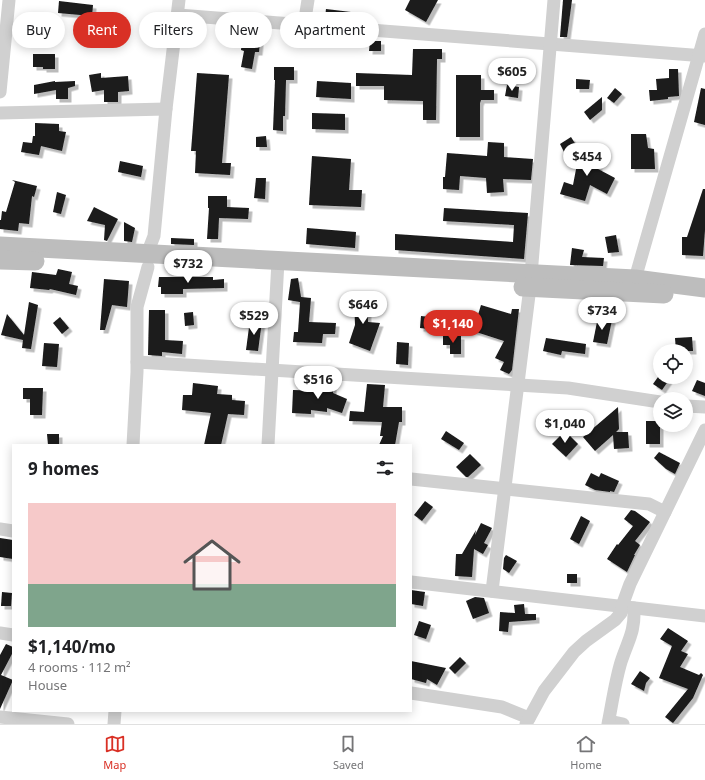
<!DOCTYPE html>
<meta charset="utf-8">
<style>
:root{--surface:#fff;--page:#f6f6f6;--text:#202124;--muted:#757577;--line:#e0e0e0;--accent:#d93025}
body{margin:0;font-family:"Noto Sans",sans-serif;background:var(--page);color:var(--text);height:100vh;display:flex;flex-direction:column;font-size:15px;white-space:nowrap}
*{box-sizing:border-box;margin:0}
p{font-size:13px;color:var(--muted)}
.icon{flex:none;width:22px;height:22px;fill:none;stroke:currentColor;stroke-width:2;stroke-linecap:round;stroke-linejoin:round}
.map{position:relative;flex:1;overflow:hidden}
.sheet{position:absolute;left:12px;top:444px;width:400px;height:268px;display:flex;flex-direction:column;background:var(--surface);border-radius:0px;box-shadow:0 2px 10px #0003}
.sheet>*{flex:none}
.top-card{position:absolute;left:12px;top:12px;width:400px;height:36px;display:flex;gap:8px}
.controls{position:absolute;left:653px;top:344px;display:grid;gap:8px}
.controls a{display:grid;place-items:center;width:40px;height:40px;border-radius:50%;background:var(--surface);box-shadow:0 2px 10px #0003;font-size:20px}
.price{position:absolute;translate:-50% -34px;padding:0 9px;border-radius:14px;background:#fff;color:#222;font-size:13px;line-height:26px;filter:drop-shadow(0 1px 2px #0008)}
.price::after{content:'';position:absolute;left:50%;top:24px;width:12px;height:9px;margin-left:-6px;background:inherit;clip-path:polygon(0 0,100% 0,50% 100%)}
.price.selected{background:var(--accent);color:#fff}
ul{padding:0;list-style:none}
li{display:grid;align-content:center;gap:8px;height:212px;padding:0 16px}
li+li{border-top:1px solid var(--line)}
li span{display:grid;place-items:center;height:124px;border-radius:0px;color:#555}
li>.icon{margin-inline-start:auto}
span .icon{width:72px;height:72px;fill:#fffc;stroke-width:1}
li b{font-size:17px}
h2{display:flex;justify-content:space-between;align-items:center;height:48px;padding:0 16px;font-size:17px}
.chip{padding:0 14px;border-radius:18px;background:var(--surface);box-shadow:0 2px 10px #0003;font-size:14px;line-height:36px}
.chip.selected{background:var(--accent);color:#fff}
.tabs{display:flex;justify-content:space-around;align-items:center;height:56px;border-top:1px solid var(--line);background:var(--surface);font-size:11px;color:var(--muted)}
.tabs a{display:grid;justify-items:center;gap:2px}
.tabs .selected{color:var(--accent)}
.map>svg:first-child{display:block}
.building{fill:#1a1a1a;filter:url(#shadow)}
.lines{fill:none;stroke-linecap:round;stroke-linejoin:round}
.street{stroke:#d0d0d0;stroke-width:13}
.secondary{stroke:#bdbdbd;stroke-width:19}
</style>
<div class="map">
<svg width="705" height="724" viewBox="0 0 705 724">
<defs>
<filter id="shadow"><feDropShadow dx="3.5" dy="3.5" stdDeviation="0" flood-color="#0004"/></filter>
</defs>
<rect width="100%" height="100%" fill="#fff"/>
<g class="building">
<polygon points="410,0 438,0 426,22 405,10"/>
<polygon points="563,0 572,0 567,37 560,37"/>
<polygon points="59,1 93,5 92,16 58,13"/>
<polygon points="326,9 351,12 350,20 325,18"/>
<polygon points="243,30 261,31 259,52 255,52 252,69 241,67 244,51 241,50"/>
<polygon points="370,41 381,41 381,51 369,51"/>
<polygon points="413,49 442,49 442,59 437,59 436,120 423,120 423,101 384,100 384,86 356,86 356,73 412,75"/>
<polygon points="33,54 55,54 55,69 43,69 43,67 33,67"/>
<polygon points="274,67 294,67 294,80 286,80 285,116 283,116 283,131 273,130 275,80 274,80"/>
<polygon points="669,69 678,69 679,96 668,97 668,99 650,101 649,90 657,90 656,79 669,78"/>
<polygon points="101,73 101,78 128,76 129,91 118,92 118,102 104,102 104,90 92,92 89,75"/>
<polygon points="197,73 229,75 222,163 231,163 230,175 195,173 196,151 191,151"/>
<polygon points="456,75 481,75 481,90 494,90 494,100 481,100 480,103 480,137 456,137"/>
<polygon points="576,79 590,80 589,89 576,89"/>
<polygon points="55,81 55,82 75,81 75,86 68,88 68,99 56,99 56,90 34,94 34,85"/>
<polygon points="317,81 351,83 351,99 316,97"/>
<polygon points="507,85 519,87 518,98 505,96"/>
<polygon points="615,88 622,94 614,103 607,98"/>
<polygon points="701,88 705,89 705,125 694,122"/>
<polygon points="602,97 602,110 590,120 584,112"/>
<polygon points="312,113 345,114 345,130 312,129"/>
<polygon points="35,123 59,124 59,131 66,132 62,151 41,146 39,155 21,152 23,142 32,143 33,136 35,136"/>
<polygon points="631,134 646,134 648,148 654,149 655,169 631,169"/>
<polygon points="266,136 267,147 256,147 256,137"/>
<polygon points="571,137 576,145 564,152 560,144"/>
<polygon points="488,142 504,143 504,157 533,159 531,180 503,179 504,192 487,193 486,178 460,176 459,190 443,189 443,177 445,177 447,153 487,156"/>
<polygon points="589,145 600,153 589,164 599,166 598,169 615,178 607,194 590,185 585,201 560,194 564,182 573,185 578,159"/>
<polygon points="312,156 351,159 349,190 362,190 361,207 309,205"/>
<polygon points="120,161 143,166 141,177 118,172"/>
<polygon points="256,178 266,178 265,199 254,198"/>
<polygon points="12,180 37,186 34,197 32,196 29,224 19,223 18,231 0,229 0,220 1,220 2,211 6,212 15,182"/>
<polygon points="703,189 705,189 705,230 703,256 682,255 682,237 687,237"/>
<polygon points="57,192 66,195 61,214 53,212"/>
<polygon points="208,196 227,196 227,207 249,208 248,219 219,218 218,239 207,239 209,208 208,208"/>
<polygon points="94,207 118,219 107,241 104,240 105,225 87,221"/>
<polygon points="444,208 528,213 524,259 395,250 395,234 513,242 514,225 443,221"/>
<polygon points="124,222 135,228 132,242 124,241"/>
<polygon points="307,228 356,232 355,248 306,244"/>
<polygon points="616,235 619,252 608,253 605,237"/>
<polygon points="171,238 194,239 194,245 171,244"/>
<polygon points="572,248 584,250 582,257 604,258 603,266 570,265"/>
<polygon points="58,269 72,272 69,284 78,286 76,295 50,289 49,290 30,288 32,272 56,275"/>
<polygon points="159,277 213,277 213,280 224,279 224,288 183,289 183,294 161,294 161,287 158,287"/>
<polygon points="298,278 301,297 311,298 309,322 336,323 335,334 323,334 322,343 293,342 294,332 298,332 300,302 288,300 291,279"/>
<polygon points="104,279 129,281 127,307 112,305 105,330 100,330"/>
<polygon points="367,295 368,322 380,323 370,351 349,343 355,325 354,296"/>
<polygon points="29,302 38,305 31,349 22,348 23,340 1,335 7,314 24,335"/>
<polygon points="481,305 511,314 512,309 519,309 512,370 509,374 500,370 504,362 495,358 504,341 473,331"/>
<polygon points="242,307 251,308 250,318 241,317"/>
<polygon points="149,310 165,310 165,340 183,341 182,354 162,352 162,356 148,355"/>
<polygon points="193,312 194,325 185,326 184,313"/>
<polygon points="421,316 447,319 446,331 420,328"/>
<polygon points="60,317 69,328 62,334 53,323"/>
<polygon points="598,317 612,320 607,344 593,342"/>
<polygon points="250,320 262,321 258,351 246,350"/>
<polygon points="443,335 461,336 461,354 450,354 450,345 443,345"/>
<polygon points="692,337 693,351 676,351 675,338"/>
<polygon points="546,338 586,344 585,354 562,351 561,355 543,351"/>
<polygon points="397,342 409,343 408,365 396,364"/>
<polygon points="44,343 59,344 57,367 42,366"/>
<polygon points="658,377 671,377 662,390 653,384"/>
<polygon points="697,380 705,383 705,396 692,391"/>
<polygon points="324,381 333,382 333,393 347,399 342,413 327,408 327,412 311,410 311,414 292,413 293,390 323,391"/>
<polygon points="193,383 218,386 217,394 232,395 232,400 245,401 244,415 228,414 221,445 204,445 211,413 182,410 183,395 192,395"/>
<polygon points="367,384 385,385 383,407 402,407 402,422 399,422 395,445 379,445 383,436 380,436 382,422 349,421 350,411 364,412"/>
<polygon points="23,388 43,388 42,415 30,415 30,399 23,399"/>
<polygon points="618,407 619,429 616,432 628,432 629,448 614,449 613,435 595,451 583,437"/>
<rect x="646" y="421" width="14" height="23"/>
<polygon points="446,431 464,443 459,450 441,439"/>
<polygon points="565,431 578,444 566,457 552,444"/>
<polygon points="47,434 59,434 59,445 48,445"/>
<polygon points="659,452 680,463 675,474 666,469 654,458"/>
<polygon points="470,454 481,465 468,477 466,477 456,467"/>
<polygon points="591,473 599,477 601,473 619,481 614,492 610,491 610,492 595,490 585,485"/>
<polygon points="425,501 433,507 422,521 414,515"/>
<polygon points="631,510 635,511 650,522 635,541 640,545 634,555 635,555 627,572 607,559 617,544 618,545 633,526 624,519"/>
<polygon points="581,516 590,521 579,544 570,539"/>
<polygon points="481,523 492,528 484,543 488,545 483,554 474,549 472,577 455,576 456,554 462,554 476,530 475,535"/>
<polygon points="0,538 13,540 13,559 0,557"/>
<polygon points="506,555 517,561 509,573 503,569 504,558"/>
<rect x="567" y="574" width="10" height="9"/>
<polygon points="411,590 425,592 423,606 411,604"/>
<polygon points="2,592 12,593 11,606 1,606"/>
<polygon points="475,597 484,598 489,613 473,619 466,601"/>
<polygon points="524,604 525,614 536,614 536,620 509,622 508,632 499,631 500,612 515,613 514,605"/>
<polygon points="419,621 431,625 426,639 414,635"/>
<polygon points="668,628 688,641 681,651 688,654 680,667 699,675 701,673 703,675 693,698 673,723 665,717 688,689 659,678 672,646 660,639"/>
<polygon points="6,644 13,647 13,652 1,675 13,680 0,709 0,655"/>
<polygon points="460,657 466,663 455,674 449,668"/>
<polygon points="411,661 446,668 437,685 427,679 426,683 411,679"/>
<polygon points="640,671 650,678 646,683 644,691 631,684"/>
</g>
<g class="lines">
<g class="street">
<polyline points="178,15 705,56"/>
<polyline points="304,25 308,0"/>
<polyline points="0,92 9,0"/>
<polyline points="0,113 166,109"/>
<polyline points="147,254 154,236 166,109 179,0"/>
<polyline points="635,279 705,34"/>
<polyline points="137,362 568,388 660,402"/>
<polyline points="686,406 705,407"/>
<polyline points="133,445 137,372 137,307 148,267"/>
<polyline points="268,445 278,261"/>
<polyline points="411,479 649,504 665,512"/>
<polyline points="0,529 13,531"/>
<polyline points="411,582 705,616"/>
<polyline points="492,591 530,287 554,0"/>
<polyline points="0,633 13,635"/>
<polyline points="411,693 502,707 529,718"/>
<polyline points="0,717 68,724"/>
<polyline points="609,721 623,724"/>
<polyline points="114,724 115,711"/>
<polyline points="526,724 544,691 574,652 586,641 615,620 621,613 622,606 630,584 705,430"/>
<path d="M 608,724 C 612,704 615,682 621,662 C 628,640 635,633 634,608"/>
</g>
<g class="secondary">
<polyline points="0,246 635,279 705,288"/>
<polyline points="0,260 35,261"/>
<polyline points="523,287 664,294"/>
</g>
</g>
</svg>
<div class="controls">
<a><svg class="icon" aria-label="locate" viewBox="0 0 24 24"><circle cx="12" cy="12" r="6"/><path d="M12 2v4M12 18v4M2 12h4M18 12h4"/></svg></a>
<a><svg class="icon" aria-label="layers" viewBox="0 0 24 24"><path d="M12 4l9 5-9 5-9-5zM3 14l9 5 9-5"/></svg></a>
</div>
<b class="price" style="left:512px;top:92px">$605</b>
<b class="price" style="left:587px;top:177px">$454</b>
<b class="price" style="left:188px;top:284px">$732</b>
<b class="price" style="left:363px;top:325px">$646</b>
<b class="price" style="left:602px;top:331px">$734</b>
<b class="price" style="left:254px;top:336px">$529</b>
<b class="price selected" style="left:453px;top:344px">$1,140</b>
<b class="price" style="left:318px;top:400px">$516</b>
<b class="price" style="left:565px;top:444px">$1,040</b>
<div class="top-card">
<a class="chip">Buy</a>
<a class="chip selected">Rent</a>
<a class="chip">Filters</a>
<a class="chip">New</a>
<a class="chip">Apartment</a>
</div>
<section class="sheet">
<h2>9 homes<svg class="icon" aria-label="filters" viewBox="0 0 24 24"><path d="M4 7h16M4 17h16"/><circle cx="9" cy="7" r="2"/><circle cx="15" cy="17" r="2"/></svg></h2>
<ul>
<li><span style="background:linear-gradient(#f6c9c9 65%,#7fa58c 0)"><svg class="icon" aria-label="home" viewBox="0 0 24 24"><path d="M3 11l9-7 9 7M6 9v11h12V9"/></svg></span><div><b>$1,140/mo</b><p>4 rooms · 112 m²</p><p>House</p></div></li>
</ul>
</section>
</div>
<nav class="tabs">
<a class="selected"><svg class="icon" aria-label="map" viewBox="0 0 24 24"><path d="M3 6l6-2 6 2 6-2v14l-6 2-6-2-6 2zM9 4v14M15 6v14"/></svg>Map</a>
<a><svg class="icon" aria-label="saved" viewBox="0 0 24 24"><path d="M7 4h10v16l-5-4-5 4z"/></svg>Saved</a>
<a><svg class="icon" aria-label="home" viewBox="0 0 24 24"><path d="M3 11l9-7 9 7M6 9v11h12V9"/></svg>Home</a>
</nav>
